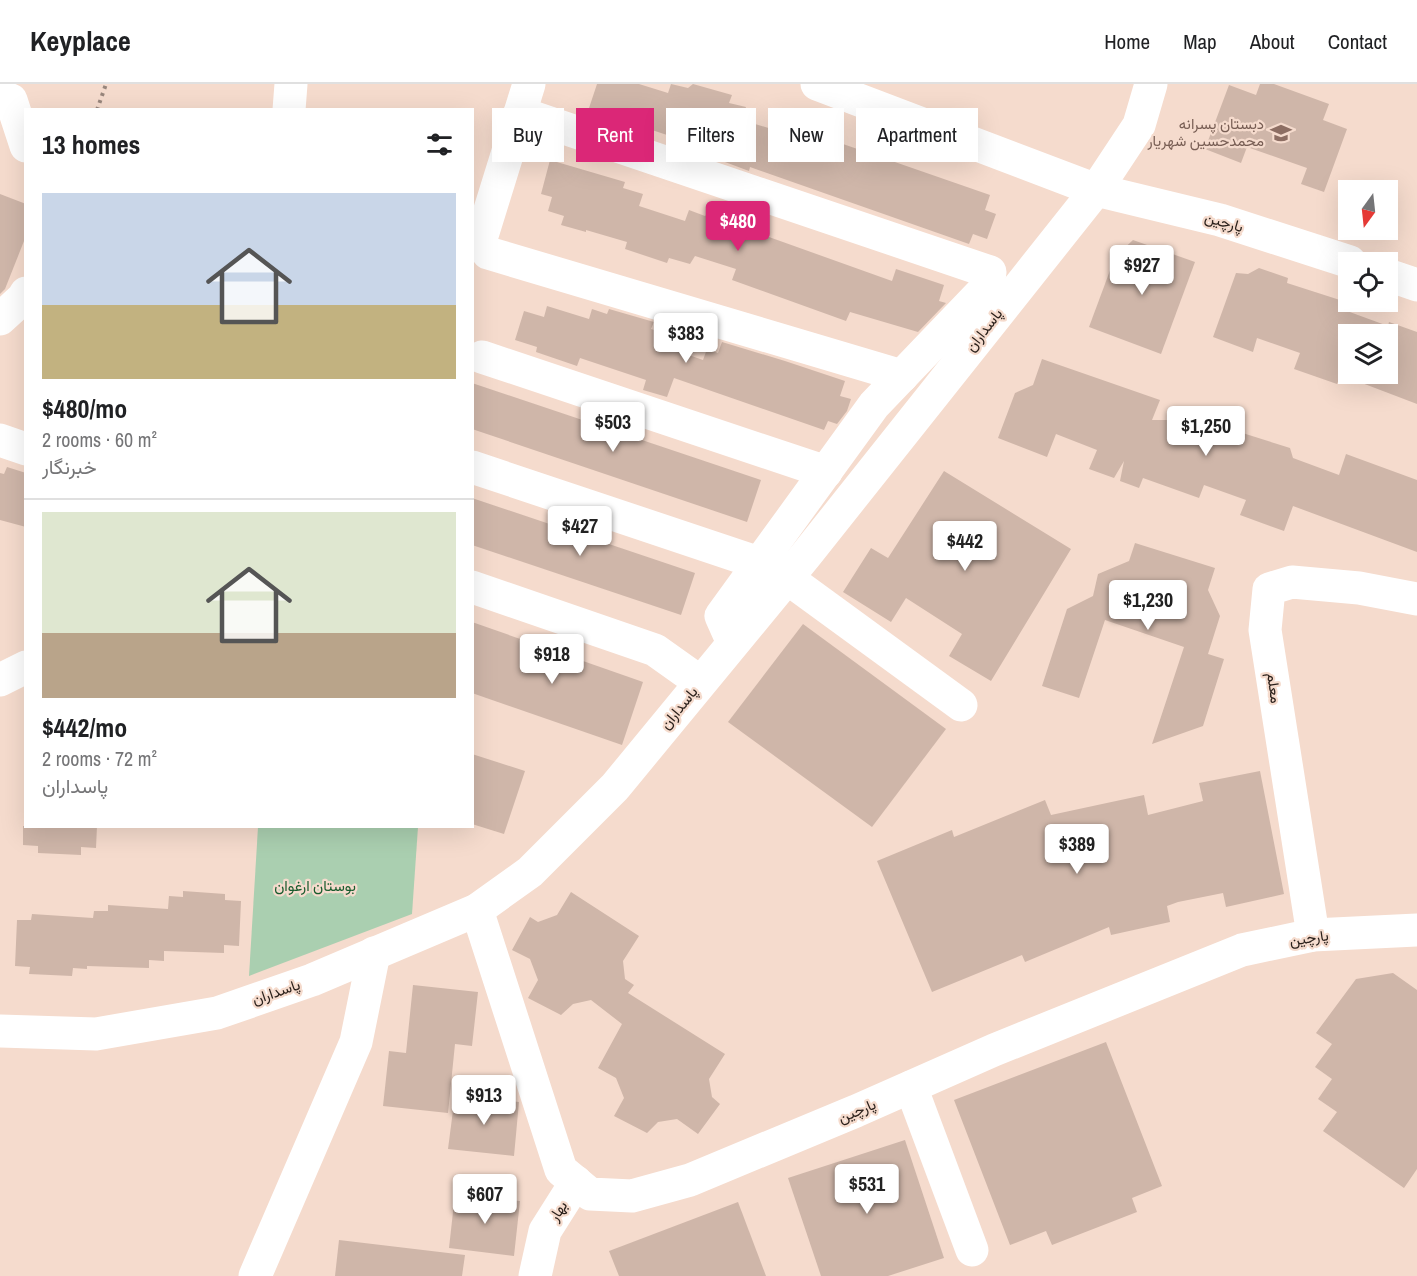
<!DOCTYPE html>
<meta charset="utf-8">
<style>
:root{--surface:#fff;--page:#f6f6f6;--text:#202124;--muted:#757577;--line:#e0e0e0;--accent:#db2777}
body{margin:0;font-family:"Archivo Narrow",Vazirmatn,sans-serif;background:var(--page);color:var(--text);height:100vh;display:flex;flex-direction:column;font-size:22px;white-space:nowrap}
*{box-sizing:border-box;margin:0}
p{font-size:20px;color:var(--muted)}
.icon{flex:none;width:33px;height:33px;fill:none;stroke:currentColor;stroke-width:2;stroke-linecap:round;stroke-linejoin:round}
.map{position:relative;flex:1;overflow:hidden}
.details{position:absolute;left:24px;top:24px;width:450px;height:720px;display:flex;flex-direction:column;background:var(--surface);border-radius:0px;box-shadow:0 6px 24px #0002}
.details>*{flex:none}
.banner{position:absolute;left:492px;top:24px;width:570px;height:54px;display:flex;gap:12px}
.needle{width:39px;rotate:195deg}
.fabs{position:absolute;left:1338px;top:96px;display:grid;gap:12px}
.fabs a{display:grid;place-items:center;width:60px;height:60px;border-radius:0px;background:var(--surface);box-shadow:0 6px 24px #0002;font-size:30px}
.price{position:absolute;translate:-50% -51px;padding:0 14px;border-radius:6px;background:#fff;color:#222;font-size:20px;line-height:39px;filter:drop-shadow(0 2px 3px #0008)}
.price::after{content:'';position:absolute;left:50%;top:36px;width:18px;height:14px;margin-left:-9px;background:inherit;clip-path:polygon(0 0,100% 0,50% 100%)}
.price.on{background:var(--accent);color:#fff}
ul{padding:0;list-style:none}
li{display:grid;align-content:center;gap:12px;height:318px;padding:0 18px}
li+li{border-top:2px solid var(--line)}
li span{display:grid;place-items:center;height:186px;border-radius:0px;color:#555}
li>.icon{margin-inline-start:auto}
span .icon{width:108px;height:108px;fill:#fffc;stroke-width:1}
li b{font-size:26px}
h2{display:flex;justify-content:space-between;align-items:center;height:72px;padding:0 18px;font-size:26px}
.tag{padding:0 21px;border-radius:0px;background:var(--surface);box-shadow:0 6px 24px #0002;font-size:21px;line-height:54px}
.tag.on{background:var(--accent);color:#fff}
header{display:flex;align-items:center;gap:36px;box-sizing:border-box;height:84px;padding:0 30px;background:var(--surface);border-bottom:2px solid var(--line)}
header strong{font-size:28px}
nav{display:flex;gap:33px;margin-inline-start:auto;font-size:21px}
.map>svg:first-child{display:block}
.green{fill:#aacfb0}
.building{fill:#cfb6a9;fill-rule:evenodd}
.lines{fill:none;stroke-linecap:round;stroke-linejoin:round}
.path{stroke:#98867c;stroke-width:4;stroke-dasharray:3 4.5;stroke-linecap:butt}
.minor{stroke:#fff;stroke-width:33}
.tertiary{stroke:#fff;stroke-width:33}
.labels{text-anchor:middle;stroke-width:4.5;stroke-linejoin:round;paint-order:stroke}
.education-label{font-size:15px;fill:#785e54;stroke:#f5dbcd;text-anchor:end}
.street-label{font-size:15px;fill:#2a201b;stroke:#f5dbcd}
.park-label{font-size:15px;fill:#185b2d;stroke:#f5dbcd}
</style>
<header>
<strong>Keyplace</strong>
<nav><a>Home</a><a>Map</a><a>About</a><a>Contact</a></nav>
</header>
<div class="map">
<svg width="1417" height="1192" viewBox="0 0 1417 1192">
<rect width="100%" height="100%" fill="#f5dbcd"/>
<polygon class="green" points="258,743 418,743 412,830 249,892"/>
<g class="building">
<polygon points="597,0 639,0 668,9 671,0 688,4 693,0 732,11 729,19 746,23 742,36 791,51 794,43 990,111 985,126 996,130 987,155 973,150 969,160 750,83 749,87 725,78 727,71 711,66 715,55 678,43 673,53 652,46 650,51 608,37 610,30 589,24"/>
<polygon points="1260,0 1274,0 1329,20 1323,36 1347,45 1324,108 1301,100 1307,84 1247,63 1241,79 1205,65 1229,1 1256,11"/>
<polygon points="550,76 625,98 623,104 643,110 639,122 685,137 689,126 705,132 710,128 728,133 727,138 892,197 896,185 944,201 939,217 946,219 918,248 850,228 846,237 732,196 736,185 695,172 690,180 669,174 667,179 625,165 627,158 586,146 586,148 561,141 564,132 548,127 552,113 541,110"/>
<polygon points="0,110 26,120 26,152 5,205 0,210"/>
<polygon points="1133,156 1195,178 1161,270 1089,243 1115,173"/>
<path d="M 1259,184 L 1288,194 L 1287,199 L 1343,217 L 1347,227 L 1388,242 L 1389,238 L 1417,248 L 1417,320 L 1341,291 L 1337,300 L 1294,285 L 1300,269 L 1257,254 L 1253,268 L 1213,253 L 1236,189 L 1248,190 ZM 1348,250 L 1388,250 L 1388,290 L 1348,290 Z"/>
<polygon points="547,222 589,235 592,225 607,230 609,225 654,238 651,245 667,250 663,262 703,276 707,265 718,269 722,258 785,277 845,297 840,312 851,315 847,327 837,340 828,337 824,346 674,294 667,313 643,306 646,296 580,274 577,282 536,268 537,263 515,256 524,227 544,233"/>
<polygon points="1042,275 1160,316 1152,336 1194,336 1206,331 1235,341 1233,346 1290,364 1293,374 1339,391 1346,370 1417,396 1417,468 1293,422 1284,447 1240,431 1246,416 1204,401 1199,414 1143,394 1139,404 1120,397 1124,377 1114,394 1089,385 1097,366 1056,350 1047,373 998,354 1015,309 1033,301"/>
<polygon points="472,299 761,396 747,438 472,345"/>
<polygon points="7,383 26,389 26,443 0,436 0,389 4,390"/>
<polygon points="944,387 1071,465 991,597 949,572 962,550 906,514 891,538 843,508 871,464 888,474"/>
<polygon points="472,414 695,489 681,531 472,461"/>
<polygon points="1135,459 1215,484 1208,506 1220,532 1208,570 1224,575 1203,642 1152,660 1184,563 1105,536 1079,614 1042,602 1067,525 1093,512 1098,490 1129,477"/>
<polygon points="472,538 643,598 622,661 472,609"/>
<polygon points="803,540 946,645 872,743 728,638"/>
<polygon points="472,670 525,687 504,750 472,740"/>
<polygon points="1260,687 1284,810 1226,823 1223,809 1178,818 1167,822 1170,838 1111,851 1109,843 1025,878 1022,871 932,908 877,777 952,746 954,753 1045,716 1051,731 1144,711 1148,731 1203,717 1199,699"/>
<polygon points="23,742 97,742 96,764 81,763 81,771 38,769 38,762 23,761"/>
<polygon points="183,807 225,810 225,816 241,817 239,862 224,861 224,869 164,867 164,877 149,876 149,884 87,882 87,885 73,884 72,892 29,890 30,883 15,882 17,836 31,836 32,830 93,834 94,827 108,827 108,821 168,825 169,812 183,813"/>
<polygon points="571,808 639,852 623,877 625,895 634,901 628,909 725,970 709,995 712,1013 720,1020 698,1050 677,1035 658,1038 647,1049 614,1032 624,1014 616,994 598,984 622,940 591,916 573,920 561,931 528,914 538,896 530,875 512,866 530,833 538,838 557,831"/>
<polygon points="1393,889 1417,906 1417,1085 1404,1104 1323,1047 1337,1028 1318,1015 1332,995 1315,983 1332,960 1316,949 1356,895"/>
<polygon points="413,901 478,908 472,962 455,960 448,1029 383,1022 389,967 406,969"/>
<polygon points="1106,958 1162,1102 1132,1114 1137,1128 1052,1161 1046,1147 1010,1161 954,1016"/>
<polygon points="455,1011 519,1018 514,1072 448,1065"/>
<polygon points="905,1056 944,1174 888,1192 821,1192 788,1094"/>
<polygon points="455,1110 520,1117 514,1172 449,1164"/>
<polygon points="738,1118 766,1192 619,1192 609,1167"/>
<polygon points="339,1156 465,1171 462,1192 335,1192"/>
</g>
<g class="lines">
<polyline class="path" points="97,26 106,0"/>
<g class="minor">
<polyline points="529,0 480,158 488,169 902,292"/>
<polyline points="0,12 11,16 26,62"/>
<polyline points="289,26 291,0"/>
<polyline points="520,29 990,188 988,202 874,321 721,532 733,559"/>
<polyline points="1096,106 1220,136 1350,178"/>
<polyline points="1388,191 1417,201"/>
<polyline points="0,235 23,214 26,209"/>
<polyline points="482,273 826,388"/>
<polyline points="472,383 759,479"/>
<polyline points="787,494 961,621"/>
<polyline points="0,596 26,583"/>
<polyline points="477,826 561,1086 590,1110 632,1112 690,1096 856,1027 994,966 1242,866 1313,851 1417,846"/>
<polyline points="1313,851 1265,546 1269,505 1292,498 1359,504 1417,515"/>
<polyline points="911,1003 972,1166"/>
<polyline points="255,1192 356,958 374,869"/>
<polyline points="535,1192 545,1147 576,1098"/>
</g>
<g class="tertiary">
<polyline points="817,0 1096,106"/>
<polyline points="0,356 26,365"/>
<polyline points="472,503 655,566 700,598"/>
<polyline points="0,947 96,950 217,929 312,896 477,826 530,788 615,703 806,471 1096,106 1139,41 1151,0"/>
</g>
</g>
<defs>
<symbol id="school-bare" viewBox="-9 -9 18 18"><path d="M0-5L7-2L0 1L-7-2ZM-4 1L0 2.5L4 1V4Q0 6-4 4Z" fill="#8d6e63" stroke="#f5dbcd" stroke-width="2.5" paint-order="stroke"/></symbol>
</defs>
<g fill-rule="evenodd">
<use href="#school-bare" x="1266" y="34" width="30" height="30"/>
</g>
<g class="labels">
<g class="education-label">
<text x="1264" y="45">دبستان پسرانه<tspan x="1264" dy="17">محمدحسین شهریار</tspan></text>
</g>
<g class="street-label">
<text transform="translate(1224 138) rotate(16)" y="5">پارچین</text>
<text transform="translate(984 246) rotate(-52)" y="5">پاسداران</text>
<text transform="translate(1274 604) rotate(82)" y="5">معلم</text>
<text transform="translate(679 624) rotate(-51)" y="5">پاسداران</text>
<text transform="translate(1309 854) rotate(-8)" y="5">پارچین</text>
<text transform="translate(276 908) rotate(-19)" y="5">پاسداران</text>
<text transform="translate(857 1027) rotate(-23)" y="5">پارچین</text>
<text transform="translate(558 1127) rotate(-57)" y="5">بهار</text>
</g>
<g class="park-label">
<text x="315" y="807">بوستان ارغوان</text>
</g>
</g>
</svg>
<div class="fabs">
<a><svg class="needle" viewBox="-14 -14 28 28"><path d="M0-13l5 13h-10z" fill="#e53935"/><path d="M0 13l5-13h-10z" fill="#757577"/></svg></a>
<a><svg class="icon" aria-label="locate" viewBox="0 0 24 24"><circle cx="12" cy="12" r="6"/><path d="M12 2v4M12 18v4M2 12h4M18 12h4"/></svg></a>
<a><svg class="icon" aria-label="layers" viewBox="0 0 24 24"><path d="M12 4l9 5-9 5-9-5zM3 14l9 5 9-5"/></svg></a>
</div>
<b class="price on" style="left:738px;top:168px">$480</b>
<b class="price" style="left:1142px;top:212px">$927</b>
<b class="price" style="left:686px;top:280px">$383</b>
<b class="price" style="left:613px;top:369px">$503</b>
<b class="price" style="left:1206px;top:373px">$1,250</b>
<b class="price" style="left:580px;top:473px">$427</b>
<b class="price" style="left:965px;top:488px">$442</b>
<b class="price" style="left:1148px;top:547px">$1,230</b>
<b class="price" style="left:552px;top:601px">$918</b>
<b class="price" style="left:1077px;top:791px">$389</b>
<b class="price" style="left:484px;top:1042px">$913</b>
<b class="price" style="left:867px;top:1131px">$531</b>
<b class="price" style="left:485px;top:1141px">$607</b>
<div class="banner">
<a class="tag">Buy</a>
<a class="tag on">Rent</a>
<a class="tag">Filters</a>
<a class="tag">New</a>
<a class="tag">Apartment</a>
</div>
<section class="details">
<h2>13 homes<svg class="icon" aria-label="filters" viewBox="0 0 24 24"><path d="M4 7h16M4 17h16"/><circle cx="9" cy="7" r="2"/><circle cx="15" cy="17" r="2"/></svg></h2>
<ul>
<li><span style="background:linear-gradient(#c9d6e8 60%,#c2b280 0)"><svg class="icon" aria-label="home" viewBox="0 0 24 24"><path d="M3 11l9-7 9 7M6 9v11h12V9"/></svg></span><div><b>$480/mo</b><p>2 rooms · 60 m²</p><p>خبرنگار</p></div></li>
<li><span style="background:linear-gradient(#dfe7d0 65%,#b9a48a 0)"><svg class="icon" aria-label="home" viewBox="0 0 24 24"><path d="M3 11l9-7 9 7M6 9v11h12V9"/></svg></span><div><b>$442/mo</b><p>2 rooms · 72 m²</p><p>پاسداران</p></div></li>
</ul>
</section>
</div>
